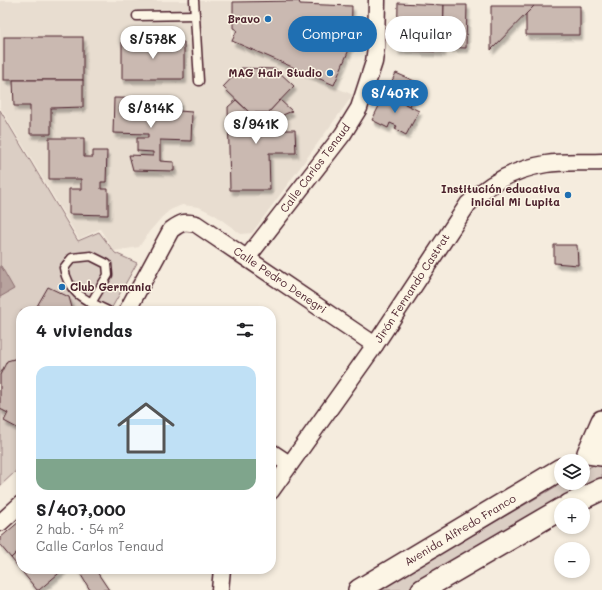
<!DOCTYPE html>
<html lang="es">
<meta charset="utf-8">
<style>
:root{--surface:#fff;--page:#f2f2f2;--text:#202124;--muted:#757577;--accent:#1f6fb2}
body{margin:0;font-family:Mali,sans-serif;background:var(--page);color:var(--text);height:100vh;display:flex;flex-direction:column;font-size:15px;white-space:nowrap}
*{box-sizing:border-box;margin:0}
p{font-size:13px;color:var(--muted)}
.icon{flex:none;width:22px;height:22px;fill:none;stroke:currentColor;stroke-width:2;stroke-linecap:round;stroke-linejoin:round}
.map{position:relative;flex:1;overflow:hidden}
.details{position:absolute;left:16px;top:306px;width:260px;height:268px;display:flex;flex-direction:column;background:var(--surface);border-radius:16px;box-shadow:0 2px 6px #0003}
.details>*{flex:none}
.guide{position:absolute;left:288px;top:16px;width:254px;height:36px;display:flex;gap:8px}
.fabs{position:absolute;left:554px;top:454px;display:grid;gap:8px}
.fabs a{display:grid;place-items:center;width:36px;height:36px;border-radius:50%;background:var(--surface);box-shadow:0 2px 6px #0003;font-size:20px}
.price{position:absolute;translate:-50% -34px;padding:0 9px;border-radius:14px;background:#fff;color:#222;font-size:13px;line-height:26px;filter:drop-shadow(0 1px 2px #0008)}
.price::after{content:'';position:absolute;left:50%;top:24px;width:12px;height:9px;margin-left:-6px;background:inherit;clip-path:polygon(0 0,100% 0,50% 100%)}
.price.current{background:var(--accent);color:#fff}
ul{padding:0;list-style:none}
li{display:grid;align-content:center;gap:8px;height:212px;padding:0 20px}
li span{display:grid;place-items:center;height:124px;border-radius:12px;color:#555}
li>.icon{margin-inline-start:auto}
span .icon{width:72px;height:72px;fill:#fffc;stroke-width:1}
li b{font-size:17px}
h2{display:flex;justify-content:space-between;align-items:center;height:48px;padding:0 20px;font-size:17px}
.tag{padding:0 14px;border-radius:18px;background:var(--surface);box-shadow:0 2px 6px #0003;font-size:14px;line-height:36px}
.tag.current{background:var(--accent);color:#fff}
.map>svg:first-child{display:block}
.built{fill:#e8ddd0}
.green{fill:#dbcec4;stroke:#927678}
.water{fill:#b8a39e;stroke:#8c6e70}
.building{fill:#cab9b1;stroke:#4a1f2b;filter:url(#shadow)}
.lines{fill:none;stroke-linecap:round;stroke-linejoin:round}
.service-casing{stroke:#4a1f2b;stroke-width:11}
.minor-casing{stroke:#4a1f2b;stroke-width:19}
.tertiary-casing{stroke:#4a1f2b;stroke-width:24}
.service{stroke:#fcf5e5;stroke-width:8}
.minor{stroke:#fcf5e5;stroke-width:16}
.tertiary{stroke:#fcf5e5;stroke-width:21}
.poi-dot{fill:#1f6fb2;stroke:#fcf5e5;stroke-width:1.5}
.labels{text-anchor:middle;stroke-width:3;stroke-linejoin:round;paint-order:stroke}
.poi-label{font-size:11px;font-weight:bold;fill:#4a1f2b;stroke:#fcf5e5;text-anchor:end}
.street-label{font-size:11px;fill:#4a1f2b;stroke:#fcf5e5}
</style>
<div class="map">
<svg width="602" height="590" viewBox="0 0 602 590">
<defs>
<filter id="shadow"><feDropShadow dx="2.5" dy="4.5" stdDeviation="1" flood-color="#0004"/></filter>
</defs>
<rect width="100%" height="100%" fill="#f5ecde"/>
<filter id="ink" filterUnits="userSpaceOnUse"><feTurbulence type="fractalNoise" baseFrequency=".025" numOctaves="2"/><feDisplacementMap in="SourceGraphic" scale="8" xChannelSelector="R" yChannelSelector="G"/><feConvolveMatrix kernelMatrix="1 2 1 2 8 2 1 2 1" color-interpolation-filters="sRGB"/></filter>
<g filter="url(#ink)">
<polygon class="built" points="0,1 232,1 232,42 353,95 252,233 241,234 215,215 199,207 182,205 170,210 162,217 149,232 139,247 114,251 100,229 79,239 0,107"/>
<g class="green">
<polygon points="0,110 78,241 99,232 115,253 137,263 110,311 21,311 21,463 16,471 0,486"/>
<polygon points="599,462 602,463 602,483 413,590 378,590 562,483 583,483 583,471"/>
</g>
<polygon class="water" points="0,266 1,266 14,289 0,297"/>
<g class="building">
<polygon points="299,1 300,4 352,6 351,45 334,85 232,41 237,30 233,28 233,2"/>
<polygon points="398,3 444,5 443,52 397,50"/>
<polygon points="444,5 467,5 466,48 443,47"/>
<polygon points="491,6 534,6 491,50"/>
<polygon points="534,6 580,6 580,35 526,35 526,14"/>
<rect x="4" y="37" width="79" height="43"/>
<polygon points="122,41 184,42 184,79 122,79"/>
<polygon points="241,68 276,69 294,86 268,113 250,113 223,87"/>
<polygon points="396,73 419,83 409,106 385,94"/>
<polygon points="13,80 83,80 83,107 51,108 51,134 30,134 30,106 14,106"/>
<polygon points="385,94 419,111 406,135 395,129 397,126 390,123 388,128 372,120"/>
<polygon points="114,98 163,99 162,115 169,116 169,100 179,101 179,111 192,112 191,141 160,140 160,161 174,162 174,171 133,170 129,155 153,156 153,152 137,151 137,138 148,138 148,134 113,133"/>
<polygon points="236,100 250,113 268,113 280,100 292,111 283,115 283,130 295,130 296,153 269,153 270,190 230,190 228,107"/>
<polygon points="49,138 84,138 84,157 93,157 93,151 107,151 106,182 101,182 101,189 108,189 108,215 69,214 69,189 81,189 81,179 49,179"/>
<polygon points="554,245 577,245 578,265 554,263"/>
<polygon points="48,287 69,297 73,311 39,311 37,306"/>
<polygon points="21,357 21,430 4,421 8,413 0,409 0,375 7,361"/>
<polygon points="21,520 21,549 11,558 0,545 0,538"/>
<polygon points="21,549 21,569 64,569 39,590 37,590 11,558"/>
<polygon points="80,569 95,569 109,590 90,590 78,570"/>
</g>
<g class="lines">
<defs>
<g id="service">
<polyline points="194,0 199,81"/>
<polyline points="137,16 195,15"/>
<path d="M 91,303 L 108,275 L 107,264 L 91,256 L 72,258 L 64,268 C 68,294 87,301 108,311"/>
</g>
<g id="minor">
<polyline points="247,258 343,134 359,108 374,62 376,47 377,0"/>
<path d="M 127,311 L 171,230 C 181,223 183,221 196,224 L 375,345"/>
<polyline points="271,452 289,464"/>
<path d="M 271,491 L 375,345 L 468,204 C 489,183 516,169 546,164 C 564,161 584,163 602,162"/>
<polyline points="0,523 21,504"/>
<polyline points="220,590 222,569"/>
</g>
<g id="tertiary">
<polyline points="602,421 588,453 602,455"/>
<polyline points="569,505 602,489"/>
<polyline points="359,590 561,469"/>
<polyline points="422,590 561,509"/>
</g>
</defs>
<use href="#service" class="service-casing"/>
<use href="#minor" class="minor-casing"/>
<use href="#tertiary" class="tertiary-casing"/>
<use href="#service" class="service"/>
<use href="#minor" class="minor"/>
<use href="#tertiary" class="tertiary"/>
</g>
</g>
<g class="poi-dot">
<circle cx="268" cy="19" r="4"/>
<circle cx="330" cy="73" r="4"/>
<circle cx="568" cy="195" r="4"/>
<circle cx="62" cy="287" r="4"/>
</g>
<g class="labels">
<g class="poi-label">
<text x="260" y="23">Bravo</text>
<text x="322" y="77">MAG Hair Studio</text>
<text x="560" y="193">Institución educativa<tspan x="560" dy="13">inicial Mi Lupita</tspan></text>
<text x="70" y="291" text-anchor="start">Club Germania</text>
</g>
<g class="street-label">
<text transform="translate(315 168) rotate(-53)" y="4">Calle Carlos Tenaud</text>
<text transform="translate(280 280) rotate(34)" y="4">Calle Pedro Denegri</text>
<text transform="translate(412 288) rotate(-57)" y="4">Jirón Fernando Castrat</text>
<text transform="translate(460 530) rotate(-31)" y="4">Avenida Alfredo Franco</text>
</g>
</g>
</svg>
<div class="fabs">
<a><svg class="icon" aria-label="layers" viewBox="0 0 24 24"><path d="M12 4l9 5-9 5-9-5zM3 14l9 5 9-5"/></svg></a>
<a>+</a>
<a>−</a>
</div>
<b class="price" style="left:153px;top:60px">S/578K</b>
<b class="price current" style="left:395px;top:114px">S/407K</b>
<b class="price" style="left:151px;top:129px">S/814K</b>
<b class="price" style="left:256px;top:145px">S/941K</b>
<div class="guide">
<a class="tag current">Comprar</a>
<a class="tag">Alquilar</a>
</div>
<section class="details">
<h2>4 viviendas<svg class="icon" aria-label="filters" viewBox="0 0 24 24"><path d="M4 7h16M4 17h16"/><circle cx="9" cy="7" r="2"/><circle cx="15" cy="17" r="2"/></svg></h2>
<ul>
<li><span style="background:linear-gradient(#bfe0f5 75%,#7fa58c 0)"><svg class="icon" aria-label="home" viewBox="0 0 24 24"><path d="M3 11l9-7 9 7M6 9v11h12V9"/></svg></span><div><b>S/407,000</b><p>2 hab. · 54 m²</p><p>Calle Carlos Tenaud</p></div></li>
</ul>
</section>
</div>
